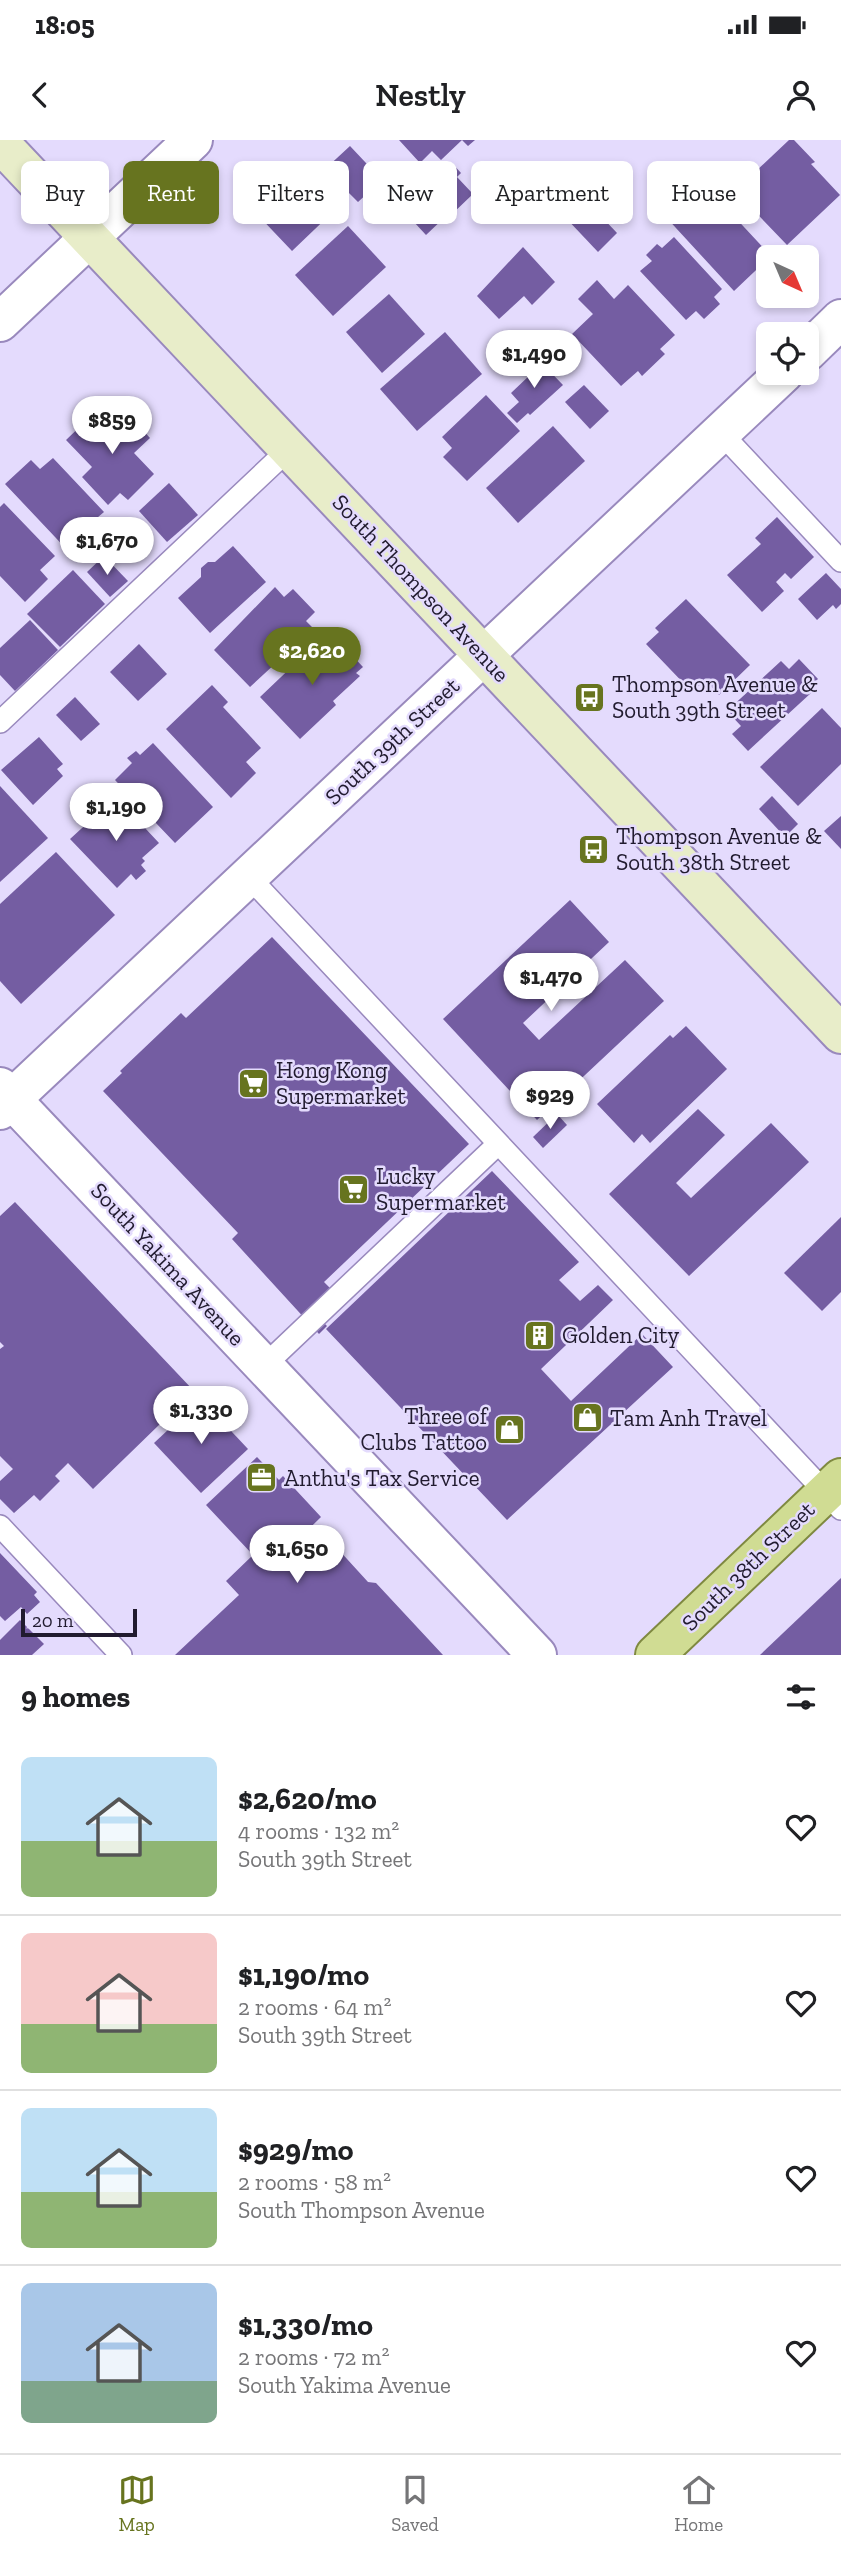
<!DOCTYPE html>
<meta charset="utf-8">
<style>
:root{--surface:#fff;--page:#f2f2f2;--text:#202124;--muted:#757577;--line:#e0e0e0;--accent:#67741f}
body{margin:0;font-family:"Zilla Slab",serif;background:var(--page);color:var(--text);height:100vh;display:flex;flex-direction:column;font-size:26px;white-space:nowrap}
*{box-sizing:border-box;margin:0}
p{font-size:23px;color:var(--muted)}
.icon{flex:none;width:38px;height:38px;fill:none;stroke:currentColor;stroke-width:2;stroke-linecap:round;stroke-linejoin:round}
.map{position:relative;height:1515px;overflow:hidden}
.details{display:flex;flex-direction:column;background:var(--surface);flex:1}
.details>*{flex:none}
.hud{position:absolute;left:21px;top:21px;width:800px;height:63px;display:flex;gap:14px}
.needle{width:46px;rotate:136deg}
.controls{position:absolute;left:756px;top:105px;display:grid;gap:14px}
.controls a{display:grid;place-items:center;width:63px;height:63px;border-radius:10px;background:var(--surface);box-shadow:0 4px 10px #0003;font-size:35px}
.scale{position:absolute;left:21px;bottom:18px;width:116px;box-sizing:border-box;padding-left:7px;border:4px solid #211b2f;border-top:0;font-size:19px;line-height:24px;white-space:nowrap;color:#211b2f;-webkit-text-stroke:5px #e4dbfd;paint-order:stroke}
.price{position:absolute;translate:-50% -60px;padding:0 16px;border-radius:24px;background:#fff;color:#222;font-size:23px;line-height:46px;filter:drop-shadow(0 2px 4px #0008)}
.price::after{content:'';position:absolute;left:50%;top:42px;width:21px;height:16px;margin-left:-10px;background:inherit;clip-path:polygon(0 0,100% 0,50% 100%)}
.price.selected{background:var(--accent);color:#fff}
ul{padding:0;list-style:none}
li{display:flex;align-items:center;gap:21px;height:175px;padding:0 21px}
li+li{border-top:2px solid var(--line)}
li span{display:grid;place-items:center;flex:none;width:196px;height:140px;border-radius:10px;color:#555}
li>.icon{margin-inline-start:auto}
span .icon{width:84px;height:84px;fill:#fffc;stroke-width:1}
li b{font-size:30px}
h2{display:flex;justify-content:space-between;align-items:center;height:84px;padding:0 21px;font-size:30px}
.tag{padding:0 24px;border-radius:10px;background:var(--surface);box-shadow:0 4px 10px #0003;font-size:24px;line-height:63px}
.tag.selected{background:var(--accent);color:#fff}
.status{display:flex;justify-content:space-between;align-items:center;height:49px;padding:0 35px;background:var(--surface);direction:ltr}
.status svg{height:19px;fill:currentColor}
header{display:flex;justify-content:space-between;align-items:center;height:91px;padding:0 21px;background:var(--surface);font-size:32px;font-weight:600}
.tabs{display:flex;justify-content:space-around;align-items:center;height:98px;border-top:2px solid var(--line);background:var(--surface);font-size:19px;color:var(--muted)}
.tabs a{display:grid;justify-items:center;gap:4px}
.tabs .selected{color:var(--accent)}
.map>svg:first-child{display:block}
.building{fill:#745da2}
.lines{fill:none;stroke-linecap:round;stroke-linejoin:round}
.lane-casing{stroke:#9989bd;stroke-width:24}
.street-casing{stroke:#9989bd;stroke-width:42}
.secondary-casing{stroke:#9989bd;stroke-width:42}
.primary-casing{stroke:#7f8941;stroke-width:42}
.lane{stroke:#fff;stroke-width:21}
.street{stroke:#fff;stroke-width:38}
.secondary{stroke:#e8edc9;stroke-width:38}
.primary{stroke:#d0dc93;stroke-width:38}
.labels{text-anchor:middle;stroke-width:5;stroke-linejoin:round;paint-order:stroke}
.street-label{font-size:23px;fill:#211b2f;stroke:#e4dbfd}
.poi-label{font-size:23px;fill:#211b2f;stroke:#e4dbfd;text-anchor:start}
</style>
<div class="status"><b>18:05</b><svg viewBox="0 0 49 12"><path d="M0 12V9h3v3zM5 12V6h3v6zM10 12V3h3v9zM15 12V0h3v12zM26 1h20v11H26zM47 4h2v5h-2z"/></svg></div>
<header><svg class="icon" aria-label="back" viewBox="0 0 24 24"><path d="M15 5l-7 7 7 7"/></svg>Nestly<svg class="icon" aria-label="person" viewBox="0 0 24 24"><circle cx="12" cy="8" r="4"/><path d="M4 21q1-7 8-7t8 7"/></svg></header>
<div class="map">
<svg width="841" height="1515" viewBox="0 0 841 1515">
<rect width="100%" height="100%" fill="#e4dbfd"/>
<g class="building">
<polygon points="399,0 475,0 468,6 462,0 441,20 432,11 420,23"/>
<polygon points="789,0 794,0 815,22 811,24 840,55 787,105 735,51"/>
<polygon points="350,6 382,40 358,62 347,51 335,63 338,67 292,111 253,70 299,26 317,46 329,35 324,30"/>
<polygon points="452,23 461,33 457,37 473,54 450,76 425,49"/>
<polygon points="704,44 771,116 734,151 664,75 689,52 692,55"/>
<polygon points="420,51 445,77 426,95 401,68"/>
<polygon points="584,58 617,93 598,112 564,76"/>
<polygon points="348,86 386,127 333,176 295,135"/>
<polygon points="674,97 722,149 714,157 720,164 704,179 696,171 686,180 640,131 652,121 646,115 657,104 662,108"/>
<polygon points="523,107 555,142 532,165 524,156 499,179 477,156"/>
<polygon points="597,140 614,159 628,145 675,195 660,209 665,214 642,236 638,231 621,246 572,194 593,174 578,159"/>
<polygon points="389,154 425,194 382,233 346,192"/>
<polygon points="445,192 482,234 417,291 380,249"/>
<polygon points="535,216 563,245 530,275 528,273 517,283 507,273 519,262 511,253 531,234 524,226"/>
<polygon points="584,245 609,271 590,289 565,262"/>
<polygon points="486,255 520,291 467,341 443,317 452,308 442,297"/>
<polygon points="95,272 110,288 126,272 150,298 134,313 154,334 128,360 120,353 108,365 82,337 92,327 66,300"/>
<polygon points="553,286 585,321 518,383 486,348"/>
<polygon points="53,318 104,372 91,383 98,391 72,415 5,344 31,320 40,329"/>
<polygon points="169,343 198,375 167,402 139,371"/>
<polygon points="4,363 55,416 40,430 48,439 25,462 0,436 0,367"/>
<polygon points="777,377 814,417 791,439 785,433 776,442 784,451 762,472 727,435 761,404 755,398"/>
<polygon points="233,406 266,442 210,493 178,458 201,437 201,428 208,422 215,422"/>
<polygon points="104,416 128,441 110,457 87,432"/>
<polygon points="73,430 105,464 60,507 27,474"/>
<polygon points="826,433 841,449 841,464 836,469 833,465 817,480 798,459"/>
<polygon points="275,447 284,457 293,449 315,472 306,481 313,488 279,525 277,522 250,547 214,510"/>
<polygon points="686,459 750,525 719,555 705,540 692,552 646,504 659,492 655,488"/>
<polygon points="30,480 58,510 15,551 0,535 0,508"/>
<polygon points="322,498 341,518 348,511 363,527 356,533 360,536 333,561 336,565 300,599 260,557"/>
<polygon points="139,504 167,534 138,561 110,532"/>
<polygon points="799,519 818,539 807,549 811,553 748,611 732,594 741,586 727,571 781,521 789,529"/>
<polygon points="212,545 228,562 223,567 261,608 246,622 256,633 231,658 166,589"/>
<polygon points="75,557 100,584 81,601 56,575"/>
<polygon points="822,568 841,588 841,624 798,666 760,627"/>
<polygon points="39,597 63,624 57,629 63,636 33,665 1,630"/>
<polygon points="153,603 213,667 175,703 115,640 132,623 127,618 136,611 140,615"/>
<polygon points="0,646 48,698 0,742"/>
<polygon points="772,656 798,684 785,697 759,669"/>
<polygon points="116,657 159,703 142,718 145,721 141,725 146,731 136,740 131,734 117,748 70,699"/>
<polygon points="841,676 841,709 824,691"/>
<polygon points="56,712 115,775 21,864 0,841 0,764"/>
<polygon points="570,760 609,802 523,883 539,900 625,820 664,861 537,980 443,879"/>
<polygon points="272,797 469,1004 324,1142 330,1148 309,1168 327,1186 319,1194 232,1099 238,1093 103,951 122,933 120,931 181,873 186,878"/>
<polygon points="686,886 727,929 650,1003 642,994 634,1003 597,964 670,895 673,898"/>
<polygon points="698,969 725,995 676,1043 691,1058 771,983 809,1022 689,1136 609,1054"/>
<polygon points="557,974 567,985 543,1008 533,997"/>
<polygon points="492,1031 579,1122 559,1140 580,1161 598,1145 613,1160 541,1229 571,1261 642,1194 673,1227 507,1380 326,1189"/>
<polygon points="15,1062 194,1251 93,1349 68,1323 55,1336 60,1341 40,1361 34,1355 14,1373 0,1359 0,1341 13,1329 0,1316 0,1209 4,1206 0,1202 0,1076"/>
<polygon points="841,1077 841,1152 822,1171 784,1133"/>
<polygon points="201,1259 248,1309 201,1353 154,1303"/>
<polygon points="257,1317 279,1340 283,1336 321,1377 265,1432 316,1385 368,1442 376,1443 443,1515 175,1515 239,1455 226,1441 253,1415 206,1365"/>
<polygon points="0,1413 37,1452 34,1455 40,1462 27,1474 21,1467 5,1481 0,1476"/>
<polygon points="841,1438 841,1515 760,1515"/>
<polygon points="20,1480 44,1504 32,1515 0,1515 0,1500"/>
</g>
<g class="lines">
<defs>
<g id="lane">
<polyline points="721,293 841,421"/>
<polyline points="0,582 289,309"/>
<polyline points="248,736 841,1369"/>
<polyline points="264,1226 498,1004"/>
<polyline points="0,1386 121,1515"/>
</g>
<g id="street">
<polyline points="0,182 193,0"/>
<polyline points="807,212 841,179"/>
<polyline points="0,947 537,1515"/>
<polyline points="0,970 784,233"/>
</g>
<polyline id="secondary" points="0,3 841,894"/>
<polyline id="primary" points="655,1515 841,1338"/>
</defs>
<use href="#lane" class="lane-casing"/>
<use href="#street" class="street-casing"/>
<use href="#secondary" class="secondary-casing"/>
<use href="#primary" class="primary-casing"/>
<use href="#lane" class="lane"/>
<use href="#street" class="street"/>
<use href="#secondary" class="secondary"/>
<use href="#primary" class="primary"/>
</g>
<defs>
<symbol id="bus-square" viewBox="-11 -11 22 22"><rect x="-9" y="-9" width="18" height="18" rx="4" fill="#67741f" stroke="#e4dbfd"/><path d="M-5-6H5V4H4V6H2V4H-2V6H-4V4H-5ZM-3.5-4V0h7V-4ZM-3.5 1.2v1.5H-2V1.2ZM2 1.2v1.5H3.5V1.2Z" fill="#fff"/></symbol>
<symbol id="supermarket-square" viewBox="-11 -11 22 22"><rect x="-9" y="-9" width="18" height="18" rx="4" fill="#67741f" stroke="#e4dbfd"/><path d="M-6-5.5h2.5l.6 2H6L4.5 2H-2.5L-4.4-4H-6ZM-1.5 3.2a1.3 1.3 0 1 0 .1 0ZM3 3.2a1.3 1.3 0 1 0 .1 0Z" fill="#fff"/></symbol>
<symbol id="building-square" viewBox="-11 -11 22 22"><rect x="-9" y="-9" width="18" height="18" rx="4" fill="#67741f" stroke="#e4dbfd"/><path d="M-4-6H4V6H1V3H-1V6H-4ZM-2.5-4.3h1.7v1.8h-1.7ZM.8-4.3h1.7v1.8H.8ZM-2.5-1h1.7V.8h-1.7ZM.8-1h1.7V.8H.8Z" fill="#fff"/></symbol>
<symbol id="shop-square" viewBox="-11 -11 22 22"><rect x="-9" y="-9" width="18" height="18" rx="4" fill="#67741f" stroke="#e4dbfd"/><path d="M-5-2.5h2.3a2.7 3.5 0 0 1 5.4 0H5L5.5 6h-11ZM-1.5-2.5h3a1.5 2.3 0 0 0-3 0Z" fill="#fff"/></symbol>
<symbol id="office-square" viewBox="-11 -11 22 22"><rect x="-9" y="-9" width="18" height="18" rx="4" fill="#67741f" stroke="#e4dbfd"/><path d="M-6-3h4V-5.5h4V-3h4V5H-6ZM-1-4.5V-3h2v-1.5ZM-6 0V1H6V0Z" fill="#fff"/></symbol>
</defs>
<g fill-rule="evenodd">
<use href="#bus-square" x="572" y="540" width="35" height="35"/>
<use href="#bus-square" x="576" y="692" width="35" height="35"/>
<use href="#supermarket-square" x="236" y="926" width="35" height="35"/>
<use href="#supermarket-square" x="336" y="1032" width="35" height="35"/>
<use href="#building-square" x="522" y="1178" width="35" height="35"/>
<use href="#shop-square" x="570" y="1260" width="35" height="35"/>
<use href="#shop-square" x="492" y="1272" width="35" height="35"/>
<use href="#office-square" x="244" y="1320" width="35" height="35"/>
</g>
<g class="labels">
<g class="street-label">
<text transform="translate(421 448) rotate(47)" y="8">South Thompson Avenue</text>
<text transform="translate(392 601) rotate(-43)" y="8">South 39th Street</text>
<text transform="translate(168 1124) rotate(47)" y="8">South Yakima Avenue</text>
<text transform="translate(748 1426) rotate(-44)" y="8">South 38th Street</text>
</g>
<g class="poi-label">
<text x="612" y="552">Thompson Avenue &amp;<tspan x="612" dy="26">South 39th Street</tspan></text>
<text x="616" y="704">Thompson Avenue &amp;<tspan x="616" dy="26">South 38th Street</tspan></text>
<text x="276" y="938">Hong Kong<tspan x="276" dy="26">Supermarket</tspan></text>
<text x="376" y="1044">Lucky<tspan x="376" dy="26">Supermarket</tspan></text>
<text x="562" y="1203">Golden City</text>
<text x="487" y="1284" text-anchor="end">Three of<tspan x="487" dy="26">Clubs Tattoo</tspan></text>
<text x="610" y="1286">Tam Anh Travel</text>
<text x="284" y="1346">Anthu's Tax Service</text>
</g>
</g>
</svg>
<div class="controls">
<a><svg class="needle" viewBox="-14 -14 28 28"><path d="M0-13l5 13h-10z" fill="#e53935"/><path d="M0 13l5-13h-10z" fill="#757577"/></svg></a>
<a><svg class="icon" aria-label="locate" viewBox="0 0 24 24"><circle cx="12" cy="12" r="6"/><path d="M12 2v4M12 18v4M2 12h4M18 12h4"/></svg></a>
</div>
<div class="scale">20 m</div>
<b class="price" style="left:534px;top:250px">$1,490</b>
<b class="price" style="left:112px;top:316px">$859</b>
<b class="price" style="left:107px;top:437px">$1,670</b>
<b class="price selected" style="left:312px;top:547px">$2,620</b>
<b class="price" style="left:116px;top:703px">$1,190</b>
<b class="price" style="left:551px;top:873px">$1,470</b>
<b class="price" style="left:550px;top:991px">$929</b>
<b class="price" style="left:201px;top:1306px">$1,330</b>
<b class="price" style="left:297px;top:1445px">$1,650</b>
<div class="hud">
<a class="tag">Buy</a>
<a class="tag selected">Rent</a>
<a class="tag">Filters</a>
<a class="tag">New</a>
<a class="tag">Apartment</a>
<a class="tag">House</a>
</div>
</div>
<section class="details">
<h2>9 homes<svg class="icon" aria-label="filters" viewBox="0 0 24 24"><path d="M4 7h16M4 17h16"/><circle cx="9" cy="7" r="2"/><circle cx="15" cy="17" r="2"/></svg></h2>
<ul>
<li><span style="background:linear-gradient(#bfe0f5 60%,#8fb573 0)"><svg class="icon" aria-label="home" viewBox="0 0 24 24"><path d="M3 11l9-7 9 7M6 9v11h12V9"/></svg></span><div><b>$2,620/mo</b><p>4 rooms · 132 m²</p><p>South 39th Street</p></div><svg class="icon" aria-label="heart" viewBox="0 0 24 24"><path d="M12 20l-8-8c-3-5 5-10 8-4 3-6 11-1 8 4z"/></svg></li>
<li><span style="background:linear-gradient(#f6c9c9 65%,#8fb573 0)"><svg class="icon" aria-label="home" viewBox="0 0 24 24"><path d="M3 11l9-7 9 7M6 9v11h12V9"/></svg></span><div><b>$1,190/mo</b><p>2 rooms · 64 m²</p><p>South 39th Street</p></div><svg class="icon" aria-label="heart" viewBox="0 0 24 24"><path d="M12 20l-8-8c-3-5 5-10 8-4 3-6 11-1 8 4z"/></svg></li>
<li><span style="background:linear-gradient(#bfe0f5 60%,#8fb573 0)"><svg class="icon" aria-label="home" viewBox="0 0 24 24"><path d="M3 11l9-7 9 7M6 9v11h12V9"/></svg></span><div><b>$929/mo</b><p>2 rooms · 58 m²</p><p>South Thompson Avenue</p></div><svg class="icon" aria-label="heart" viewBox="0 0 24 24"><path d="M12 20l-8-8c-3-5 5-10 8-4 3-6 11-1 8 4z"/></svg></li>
<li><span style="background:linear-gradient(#a9c7e8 70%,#7fa58c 0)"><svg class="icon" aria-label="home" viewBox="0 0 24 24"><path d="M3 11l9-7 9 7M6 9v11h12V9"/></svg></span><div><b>$1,330/mo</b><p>2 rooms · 72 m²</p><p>South Yakima Avenue</p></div><svg class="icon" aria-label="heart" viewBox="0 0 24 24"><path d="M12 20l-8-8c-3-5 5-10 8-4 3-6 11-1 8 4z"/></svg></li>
</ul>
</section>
<nav class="tabs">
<a class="selected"><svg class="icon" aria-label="map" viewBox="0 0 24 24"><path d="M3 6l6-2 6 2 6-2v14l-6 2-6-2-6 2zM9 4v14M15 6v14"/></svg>Map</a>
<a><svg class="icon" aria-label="saved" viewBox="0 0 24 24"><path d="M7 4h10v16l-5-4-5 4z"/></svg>Saved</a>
<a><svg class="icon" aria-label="home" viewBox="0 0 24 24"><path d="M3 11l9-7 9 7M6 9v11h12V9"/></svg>Home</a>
</nav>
